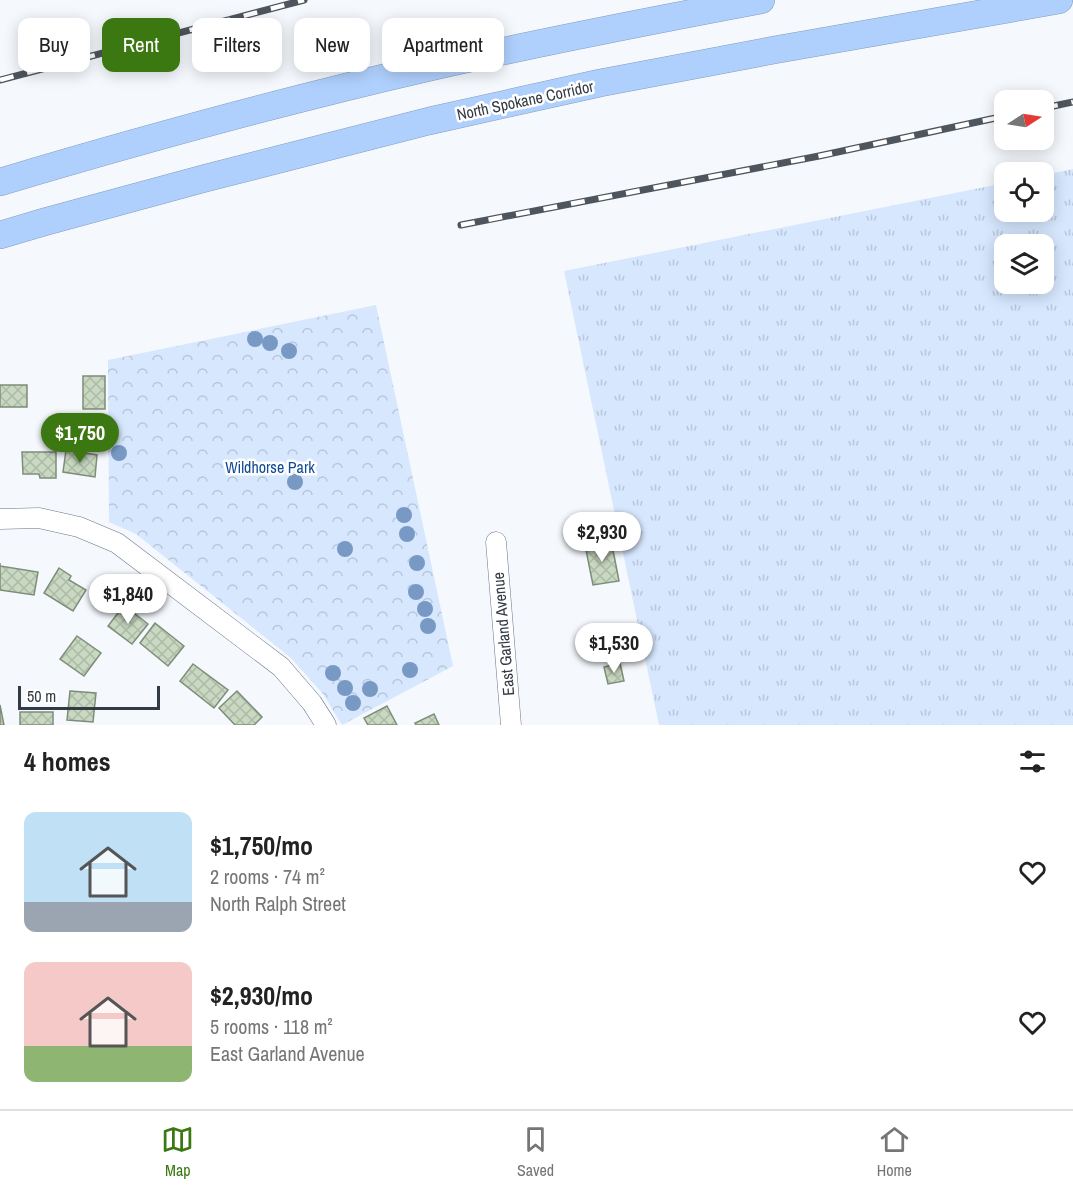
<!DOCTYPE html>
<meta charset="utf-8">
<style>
:root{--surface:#fff;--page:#f6f6f6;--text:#222;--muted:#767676;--line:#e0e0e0;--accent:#3c7811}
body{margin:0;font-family:"Archivo Narrow",sans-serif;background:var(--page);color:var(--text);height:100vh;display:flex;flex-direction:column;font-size:22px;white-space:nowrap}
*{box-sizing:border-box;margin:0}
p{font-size:20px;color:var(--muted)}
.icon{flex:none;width:33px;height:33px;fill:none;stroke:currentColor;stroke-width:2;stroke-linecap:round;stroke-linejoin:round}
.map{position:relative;height:725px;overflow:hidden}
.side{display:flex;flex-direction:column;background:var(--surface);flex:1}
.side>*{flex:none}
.hud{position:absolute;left:18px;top:18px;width:600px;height:54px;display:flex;gap:12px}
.needle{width:39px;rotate:78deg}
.controls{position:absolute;left:994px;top:90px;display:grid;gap:12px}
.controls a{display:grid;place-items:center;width:60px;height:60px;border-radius:12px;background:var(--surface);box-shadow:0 3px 15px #0003;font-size:30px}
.scale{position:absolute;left:18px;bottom:15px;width:142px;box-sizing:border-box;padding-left:6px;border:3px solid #333a43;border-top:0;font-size:16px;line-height:21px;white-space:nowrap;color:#333a43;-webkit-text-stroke:4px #fff;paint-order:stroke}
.price{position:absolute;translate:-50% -51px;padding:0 14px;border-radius:21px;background:#fff;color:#222;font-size:20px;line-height:39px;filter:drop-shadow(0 2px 3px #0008)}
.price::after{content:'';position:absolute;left:50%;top:36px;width:18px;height:14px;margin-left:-9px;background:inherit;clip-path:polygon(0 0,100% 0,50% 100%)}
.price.selected{background:var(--accent);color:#fff}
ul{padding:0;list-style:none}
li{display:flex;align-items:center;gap:18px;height:150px;padding:0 24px}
li span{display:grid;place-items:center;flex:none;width:168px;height:120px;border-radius:12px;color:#555}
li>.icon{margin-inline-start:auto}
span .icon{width:72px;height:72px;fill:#fffc;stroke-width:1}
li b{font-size:26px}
h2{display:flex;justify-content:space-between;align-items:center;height:72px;padding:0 24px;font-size:26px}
.pill{padding:0 21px;border-radius:12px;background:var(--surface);box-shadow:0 3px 15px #0003;font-size:21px;line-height:54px}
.pill.selected{background:var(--accent);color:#fff}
.dock{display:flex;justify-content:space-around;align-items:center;height:84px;border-top:2px solid var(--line);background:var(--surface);font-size:16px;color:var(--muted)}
.dock a{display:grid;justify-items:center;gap:3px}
.dock .selected{color:var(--accent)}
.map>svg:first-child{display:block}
.grass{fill:url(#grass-tufts);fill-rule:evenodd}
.park{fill:url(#park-crowns)}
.building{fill:url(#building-cross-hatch);stroke:#7e8d78;stroke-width:1.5}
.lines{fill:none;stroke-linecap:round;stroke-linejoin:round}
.minor-casing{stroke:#68768b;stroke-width:21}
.highway-casing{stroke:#849cbc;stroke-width:28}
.minor{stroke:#fff;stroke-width:20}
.highway{stroke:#afd0fd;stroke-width:27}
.rail-casing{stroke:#4e555d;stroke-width:7}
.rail{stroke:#fff;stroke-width:4.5;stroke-dasharray:14;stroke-linecap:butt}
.tree{fill:#7899c4}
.labels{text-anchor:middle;stroke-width:5;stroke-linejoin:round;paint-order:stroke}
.street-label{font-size:16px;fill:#333a43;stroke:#fff}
.park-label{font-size:16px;fill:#114b95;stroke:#fff}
</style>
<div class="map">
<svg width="1073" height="725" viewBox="0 0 1073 725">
<defs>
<pattern id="grass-tufts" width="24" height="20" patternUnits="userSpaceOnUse" patternTransform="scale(1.5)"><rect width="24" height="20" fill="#d6e7fe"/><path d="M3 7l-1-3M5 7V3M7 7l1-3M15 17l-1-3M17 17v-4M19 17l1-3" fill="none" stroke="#b8c7db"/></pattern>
<pattern id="park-crowns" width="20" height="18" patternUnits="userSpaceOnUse" patternTransform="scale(1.5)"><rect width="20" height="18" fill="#d6e7fe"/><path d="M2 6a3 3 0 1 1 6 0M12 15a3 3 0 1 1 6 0" fill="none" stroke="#b8c7db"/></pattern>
<pattern id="building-cross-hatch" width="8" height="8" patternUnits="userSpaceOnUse" patternTransform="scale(1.5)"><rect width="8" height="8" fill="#c8d8c1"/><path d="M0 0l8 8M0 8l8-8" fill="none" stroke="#acbaa7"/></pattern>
</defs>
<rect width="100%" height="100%" fill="#f5f9fd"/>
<path class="grass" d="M 1073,169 L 1073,725 L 659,725 L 564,271 L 1005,183 L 1005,212 L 1044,212 L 1044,175 ZM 1005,244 L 1044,244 L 1044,284 L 1005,284 Z"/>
<polygon class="park" points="376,305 453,666 342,725 323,694 291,658 136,534 109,522 108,360"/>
<g class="building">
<rect x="83" y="376" width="22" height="33"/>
<rect x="0" y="385" width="27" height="22"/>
<polygon points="66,450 97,455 95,477 63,472"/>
<polygon points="22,452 56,452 56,478 40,478 39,474 23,474"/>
<polygon points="611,540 619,581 593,585 585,545"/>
<polygon points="0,563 0,566 38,572 34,595 0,590"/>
<polygon points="59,568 71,576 69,580 86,590 73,611 44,593"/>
<polygon points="124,605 148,624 132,644 108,626"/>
<polygon points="155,623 184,646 168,666 140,643"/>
<polygon points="77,636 101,653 84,676 60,659"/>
<polygon points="620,663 624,681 608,684 604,667"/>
<polygon points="193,664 228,690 214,708 180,681"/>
<polygon points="70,691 96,693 93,722 67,720"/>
<polygon points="237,691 262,717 254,725 235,725 219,708"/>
<polygon points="0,705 4,725 0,725"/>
<polygon points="387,706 397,725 368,725 364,718"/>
<rect x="20" y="712" width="33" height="13"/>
<polygon points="434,714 439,725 416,725 415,723"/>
</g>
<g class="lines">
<defs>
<g id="minor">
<polyline points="0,519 39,518 79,527 117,543 281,667 312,703 326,725"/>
<polyline points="496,542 511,725"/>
</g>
<g id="highway">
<path d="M 0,182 C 141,140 283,101 426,68 C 537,43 649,21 761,0"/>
<polyline points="0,235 44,222 206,178 429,121 600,83 774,50 1059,0"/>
</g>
</defs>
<use href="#minor" class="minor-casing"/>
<use href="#highway" class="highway-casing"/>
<use href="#minor" class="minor"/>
<use href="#highway" class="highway"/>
<defs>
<g id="rail">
<polyline points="0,80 304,0"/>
<polyline points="1044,108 1073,102"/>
<polyline points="461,225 819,156 1005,116"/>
</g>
</defs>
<use href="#rail" class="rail-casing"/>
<use href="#rail" class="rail"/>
</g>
<g class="tree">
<circle cx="255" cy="339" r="8"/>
<circle cx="270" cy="343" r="8"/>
<circle cx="289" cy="351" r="8"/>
<circle cx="119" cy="453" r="8"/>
<circle cx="295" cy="482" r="8"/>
<circle cx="404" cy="515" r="8"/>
<circle cx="407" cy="534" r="8"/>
<circle cx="345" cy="549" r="8"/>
<circle cx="417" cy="563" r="8"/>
<circle cx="416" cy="592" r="8"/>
<circle cx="425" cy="609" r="8"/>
<circle cx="428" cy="626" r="8"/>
<circle cx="410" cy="670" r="8"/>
<circle cx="333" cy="673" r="8"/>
<circle cx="345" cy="688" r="8"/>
<circle cx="370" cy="689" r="8"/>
<circle cx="353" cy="703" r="8"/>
</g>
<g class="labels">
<g class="street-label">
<text transform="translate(525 100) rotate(-12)" y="6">North Spokane Corridor</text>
<text transform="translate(503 634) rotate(-95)" y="6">East Garland Avenue</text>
</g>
<g class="park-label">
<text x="270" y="473">Wildhorse Park</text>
</g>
</g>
</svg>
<div class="controls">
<a><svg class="needle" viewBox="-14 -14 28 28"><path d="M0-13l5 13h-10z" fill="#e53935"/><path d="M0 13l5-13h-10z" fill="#767676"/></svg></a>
<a><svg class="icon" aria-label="locate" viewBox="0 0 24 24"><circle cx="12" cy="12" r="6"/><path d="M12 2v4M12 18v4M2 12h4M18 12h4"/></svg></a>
<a><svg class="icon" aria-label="layers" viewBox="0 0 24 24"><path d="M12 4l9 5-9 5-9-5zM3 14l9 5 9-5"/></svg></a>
</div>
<div class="scale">50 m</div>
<b class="price selected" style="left:80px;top:464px">$1,750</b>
<b class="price" style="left:602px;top:563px">$2,930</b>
<b class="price" style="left:128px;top:625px">$1,840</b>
<b class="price" style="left:614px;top:674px">$1,530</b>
<div class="hud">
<a class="pill">Buy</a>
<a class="pill selected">Rent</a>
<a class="pill">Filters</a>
<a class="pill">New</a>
<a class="pill">Apartment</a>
</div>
</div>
<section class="side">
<h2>4 homes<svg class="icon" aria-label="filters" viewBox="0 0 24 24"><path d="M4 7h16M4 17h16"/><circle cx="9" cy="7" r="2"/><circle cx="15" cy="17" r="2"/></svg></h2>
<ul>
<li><span style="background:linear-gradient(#bfe0f5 75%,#9aa5b1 0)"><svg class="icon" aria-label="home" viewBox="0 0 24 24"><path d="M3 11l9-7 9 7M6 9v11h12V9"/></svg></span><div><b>$1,750/mo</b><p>2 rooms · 74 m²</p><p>North Ralph Street</p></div><svg class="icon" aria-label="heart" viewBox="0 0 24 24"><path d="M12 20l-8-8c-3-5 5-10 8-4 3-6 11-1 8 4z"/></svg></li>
<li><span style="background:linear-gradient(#f6c9c9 70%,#8fb573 0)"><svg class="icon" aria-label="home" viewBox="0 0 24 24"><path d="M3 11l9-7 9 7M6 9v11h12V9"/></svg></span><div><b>$2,930/mo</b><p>5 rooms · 118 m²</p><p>East Garland Avenue</p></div><svg class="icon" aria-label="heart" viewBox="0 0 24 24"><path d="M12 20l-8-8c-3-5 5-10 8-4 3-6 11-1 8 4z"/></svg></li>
</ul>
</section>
<nav class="dock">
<a class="selected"><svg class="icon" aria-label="map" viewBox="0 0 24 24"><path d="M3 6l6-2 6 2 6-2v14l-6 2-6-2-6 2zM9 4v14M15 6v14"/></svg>Map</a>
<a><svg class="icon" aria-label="saved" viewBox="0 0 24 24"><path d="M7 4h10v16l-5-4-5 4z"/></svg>Saved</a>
<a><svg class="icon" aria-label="home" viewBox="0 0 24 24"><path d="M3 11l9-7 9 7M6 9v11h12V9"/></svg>Home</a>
</nav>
